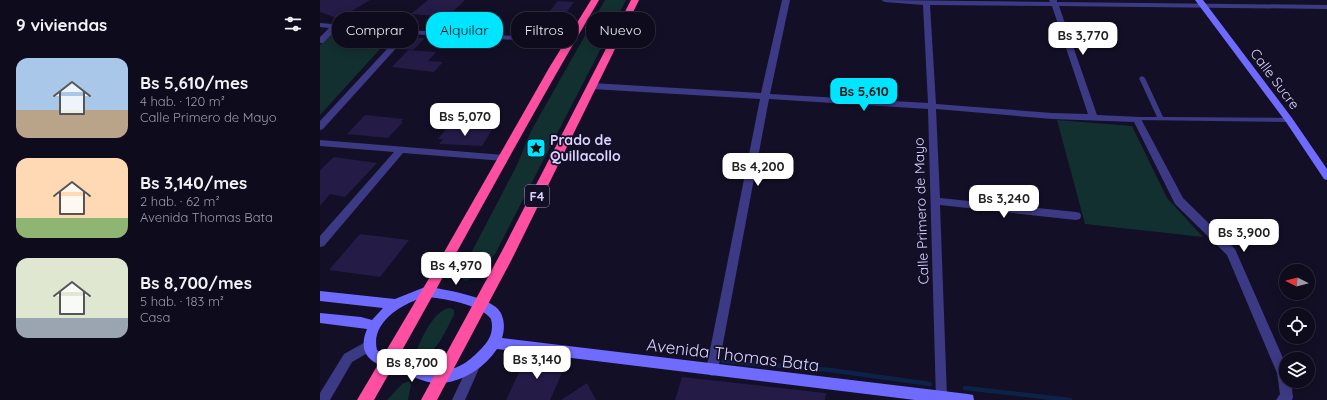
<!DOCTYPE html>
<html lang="es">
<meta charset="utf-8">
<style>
:root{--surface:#0e0b1c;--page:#1c1929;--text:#f1f3f6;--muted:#9b9ba3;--line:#2e2b3b;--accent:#00e5ff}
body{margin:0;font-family:Quicksand,sans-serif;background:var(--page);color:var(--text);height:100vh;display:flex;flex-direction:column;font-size:15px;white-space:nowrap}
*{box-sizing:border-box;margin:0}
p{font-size:13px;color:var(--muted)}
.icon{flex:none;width:22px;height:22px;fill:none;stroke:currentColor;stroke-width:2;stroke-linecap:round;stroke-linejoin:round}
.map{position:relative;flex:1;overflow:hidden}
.details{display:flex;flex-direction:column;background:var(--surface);width:320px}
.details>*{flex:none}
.banner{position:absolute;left:12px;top:12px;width:380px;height:36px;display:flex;gap:8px}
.needle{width:26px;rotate:276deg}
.buttons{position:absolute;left:959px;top:264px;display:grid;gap:8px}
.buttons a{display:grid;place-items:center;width:36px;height:36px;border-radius:50%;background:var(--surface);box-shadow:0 2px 10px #0003,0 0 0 1px var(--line);font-size:20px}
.price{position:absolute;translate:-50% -34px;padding:0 9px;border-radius:8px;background:#fff;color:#222;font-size:13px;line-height:26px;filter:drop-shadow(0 1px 2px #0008)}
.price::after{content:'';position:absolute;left:50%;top:24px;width:12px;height:9px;margin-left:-6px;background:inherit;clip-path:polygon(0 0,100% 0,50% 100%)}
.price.current{background:var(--accent);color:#111}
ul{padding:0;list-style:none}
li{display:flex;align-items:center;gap:12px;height:100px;padding:0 16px}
li span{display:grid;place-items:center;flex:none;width:112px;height:80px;border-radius:12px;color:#555}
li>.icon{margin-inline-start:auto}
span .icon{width:48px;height:48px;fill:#fffc;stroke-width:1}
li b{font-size:17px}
h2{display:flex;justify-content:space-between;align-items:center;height:48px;padding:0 16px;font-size:17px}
.chip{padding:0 14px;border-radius:16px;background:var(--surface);box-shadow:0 2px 10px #0003,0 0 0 1px var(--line);font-size:14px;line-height:36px}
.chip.current{background:var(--accent);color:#111}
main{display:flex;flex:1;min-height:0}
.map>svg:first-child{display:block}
.green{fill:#12302f}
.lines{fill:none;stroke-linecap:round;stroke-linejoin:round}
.stream{stroke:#0c2248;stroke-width:4.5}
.building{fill:#241b47}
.lane{fill:#3d3a85;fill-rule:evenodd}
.street{fill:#3d3a85;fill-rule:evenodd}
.secondary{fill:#6f6bff;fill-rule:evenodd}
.highway{fill:#ff4fa3;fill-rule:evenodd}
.labels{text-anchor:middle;stroke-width:3.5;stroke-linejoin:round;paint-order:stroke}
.shield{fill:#130f26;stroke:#9e99be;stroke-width:1}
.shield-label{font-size:13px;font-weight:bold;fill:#d9d4ff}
.street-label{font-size:14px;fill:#d9d4ff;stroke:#130f26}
.poi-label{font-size:14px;font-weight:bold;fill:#d9d4ff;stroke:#130f26;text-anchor:start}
.near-street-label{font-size:17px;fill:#d9d4ff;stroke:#130f26}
</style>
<main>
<section class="details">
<h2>9 viviendas<svg class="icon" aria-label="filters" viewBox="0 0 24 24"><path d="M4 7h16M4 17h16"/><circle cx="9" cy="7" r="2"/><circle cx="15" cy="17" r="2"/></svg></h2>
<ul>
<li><span style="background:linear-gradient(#a9c7e8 65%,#b9a48a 0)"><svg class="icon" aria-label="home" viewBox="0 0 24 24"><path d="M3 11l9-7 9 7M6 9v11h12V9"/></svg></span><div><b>Bs 5,610/mes</b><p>4 hab. · 120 m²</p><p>Calle Primero de Mayo</p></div></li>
<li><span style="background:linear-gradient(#ffd9b3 75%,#8fb573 0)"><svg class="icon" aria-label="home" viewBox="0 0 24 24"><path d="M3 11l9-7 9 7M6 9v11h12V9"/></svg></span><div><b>Bs 3,140/mes</b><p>2 hab. · 62 m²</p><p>Avenida Thomas Bata</p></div></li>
<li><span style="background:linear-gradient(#dfe7d0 75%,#9aa5b1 0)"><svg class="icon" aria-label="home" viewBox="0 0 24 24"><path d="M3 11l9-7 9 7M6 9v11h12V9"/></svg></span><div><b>Bs 8,700/mes</b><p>5 hab. · 183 m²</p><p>Casa</p></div></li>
</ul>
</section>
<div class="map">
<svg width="1007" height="400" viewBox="0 0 1007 400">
<rect width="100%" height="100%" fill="#130f26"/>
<g class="green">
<polygon points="285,0 306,0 175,254 152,278 146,281 142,279 143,270 149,257 197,165 211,131"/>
<polygon points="18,33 71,37 0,115 0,45 11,35"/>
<polygon points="737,120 812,126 847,198 883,237 765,224"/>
<path d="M 130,308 L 134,310 L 134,315 C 127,327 116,357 100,356 L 97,353 L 97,350 C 102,337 115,309 130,308 Z"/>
<polygon points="89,381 91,385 88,400 67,400 82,384"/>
</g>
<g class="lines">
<g class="stream">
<polyline points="403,361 510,370 610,384"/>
<polyline points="645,388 750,400"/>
</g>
</g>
<g class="building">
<polygon points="0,0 50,0 19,19 0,12"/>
<polygon points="108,0 145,0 127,17 91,14"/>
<polygon points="238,1 254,2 230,35 214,36 217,32 213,32"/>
<polygon points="91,37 105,38 93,50 79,49"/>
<polygon points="88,50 116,52 108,61 123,62 114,72 72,67"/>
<polygon points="45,115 84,119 81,121 83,122 68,138 27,134"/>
<polygon points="127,128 147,129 172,130 162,146 119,144 123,139 118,139"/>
<polygon points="14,157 57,163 25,197 10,194 0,206 0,170"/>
<polygon points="40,234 89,240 60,277 9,270"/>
<polygon points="206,357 247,362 230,400 186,400"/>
<polygon points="362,377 506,393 505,400 355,400"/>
<polygon points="267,383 276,400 241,400"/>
</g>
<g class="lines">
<polygon class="lane" points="822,76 825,78 843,117 969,118 972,120 969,122 815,120 814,119 815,118 817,117 837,117 819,78"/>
<g class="street">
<path d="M 462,0 L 470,0 L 450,94 L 608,103 L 603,5 L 565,2 L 561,0 L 730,2 L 729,0 L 737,0 L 737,2 L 1007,5 L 1007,9 L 739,6 L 777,115 L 820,117 L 863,198 L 915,249 L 966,365 L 966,381 L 971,381 L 973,397 L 972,400 L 956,400 L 960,394 L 957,373 L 907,255 L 855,204 L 814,122 L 732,119 L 616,109 L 620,198 L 756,212 L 760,213 L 761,216 L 760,219 L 756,220 L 620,205 L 627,397 L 626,400 L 616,400 L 608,109 L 449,99 L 398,370 L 396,374 L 392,376 L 388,374 L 386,370 L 440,99 L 272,89 L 268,86 L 272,83 L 441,93 ZM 610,5 L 732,6 L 768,114 L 732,113 L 616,104 Z"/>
<polygon points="0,23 87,30 250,39 254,41 250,43 89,34 3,129 0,130 0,121 81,34 17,29 3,43 0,43 0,37 9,28 0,27"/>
<polygon points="0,140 184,155 189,158 184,161 83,153 4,246 0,247 0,236 74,152 0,146"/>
<polygon points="49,340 53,342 55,346 53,350 32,362 10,400 0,400 0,393 24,354"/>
<polygon points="155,358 159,360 161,364 145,400 132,400 151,360"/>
</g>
<g class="secondary">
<polygon points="875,0 883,0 972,118 1007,169 1007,180 1004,179 966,122"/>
<path d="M 105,287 C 122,288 167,297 178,309 C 185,317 185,329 182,338 L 648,394 L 653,395 L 654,400 L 595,400 L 177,349 C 165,367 145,380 124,383 C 111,385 100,379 88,375 C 65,367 33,363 47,329 L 0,323 L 0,313 L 41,317 L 52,320 L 63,308 L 0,301 L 0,291 L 75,299 ZM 105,297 C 122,298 160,304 171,319 C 174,331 170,340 161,349 C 135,377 118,372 85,362 C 75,359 65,358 57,350 C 50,322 83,303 105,297 Z"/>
</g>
<g class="highway">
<path d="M 271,0 L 279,0 C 201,132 130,267 54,400 L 37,400 L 111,275 L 229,68 Z"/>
<polygon points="311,0 319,0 192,259 117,400 101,400 182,251"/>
</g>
</g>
<defs>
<symbol id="sight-square" viewBox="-11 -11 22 22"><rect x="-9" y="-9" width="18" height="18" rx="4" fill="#00e5ff" stroke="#130f26"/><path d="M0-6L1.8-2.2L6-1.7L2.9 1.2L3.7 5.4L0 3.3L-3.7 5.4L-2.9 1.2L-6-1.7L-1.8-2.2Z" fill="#111"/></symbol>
</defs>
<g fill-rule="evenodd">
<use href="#sight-square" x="205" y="137" width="22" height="22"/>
</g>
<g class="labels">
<rect class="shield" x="205" y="185" width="24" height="22" rx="3"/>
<g class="shield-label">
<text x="217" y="201">F4</text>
</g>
<g class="street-label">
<text transform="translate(955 79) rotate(53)" y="5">Calle Sucre</text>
<text transform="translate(601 211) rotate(-92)" y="5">Calle Primero de Mayo</text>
</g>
<g class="poi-label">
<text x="230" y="145">Prado de<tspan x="230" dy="16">Quillacollo</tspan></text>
</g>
<g class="near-street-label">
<text transform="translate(413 355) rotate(7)" y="6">Avenida Thomas Bata</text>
</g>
</g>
</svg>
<div class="buttons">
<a><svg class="needle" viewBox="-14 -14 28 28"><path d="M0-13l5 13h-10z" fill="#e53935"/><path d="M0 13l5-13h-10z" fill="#9b9ba3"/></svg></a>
<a><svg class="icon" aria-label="locate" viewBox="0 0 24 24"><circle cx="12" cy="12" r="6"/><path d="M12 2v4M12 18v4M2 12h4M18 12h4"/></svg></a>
<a><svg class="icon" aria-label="layers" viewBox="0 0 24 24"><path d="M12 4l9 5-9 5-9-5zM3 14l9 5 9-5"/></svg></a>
</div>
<b class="price" style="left:763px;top:56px">Bs 3,770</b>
<b class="price current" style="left:544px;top:112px">Bs 5,610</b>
<b class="price" style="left:145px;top:137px">Bs 5,070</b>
<b class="price" style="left:438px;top:187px">Bs 4,200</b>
<b class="price" style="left:684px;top:219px">Bs 3,240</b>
<b class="price" style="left:924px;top:253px">Bs 3,900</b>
<b class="price" style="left:136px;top:286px">Bs 4,970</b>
<b class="price" style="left:217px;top:380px">Bs 3,140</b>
<b class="price" style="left:92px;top:383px">Bs 8,700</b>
<div class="banner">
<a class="chip">Comprar</a>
<a class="chip current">Alquilar</a>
<a class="chip">Filtros</a>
<a class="chip">Nuevo</a>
</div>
</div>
</main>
